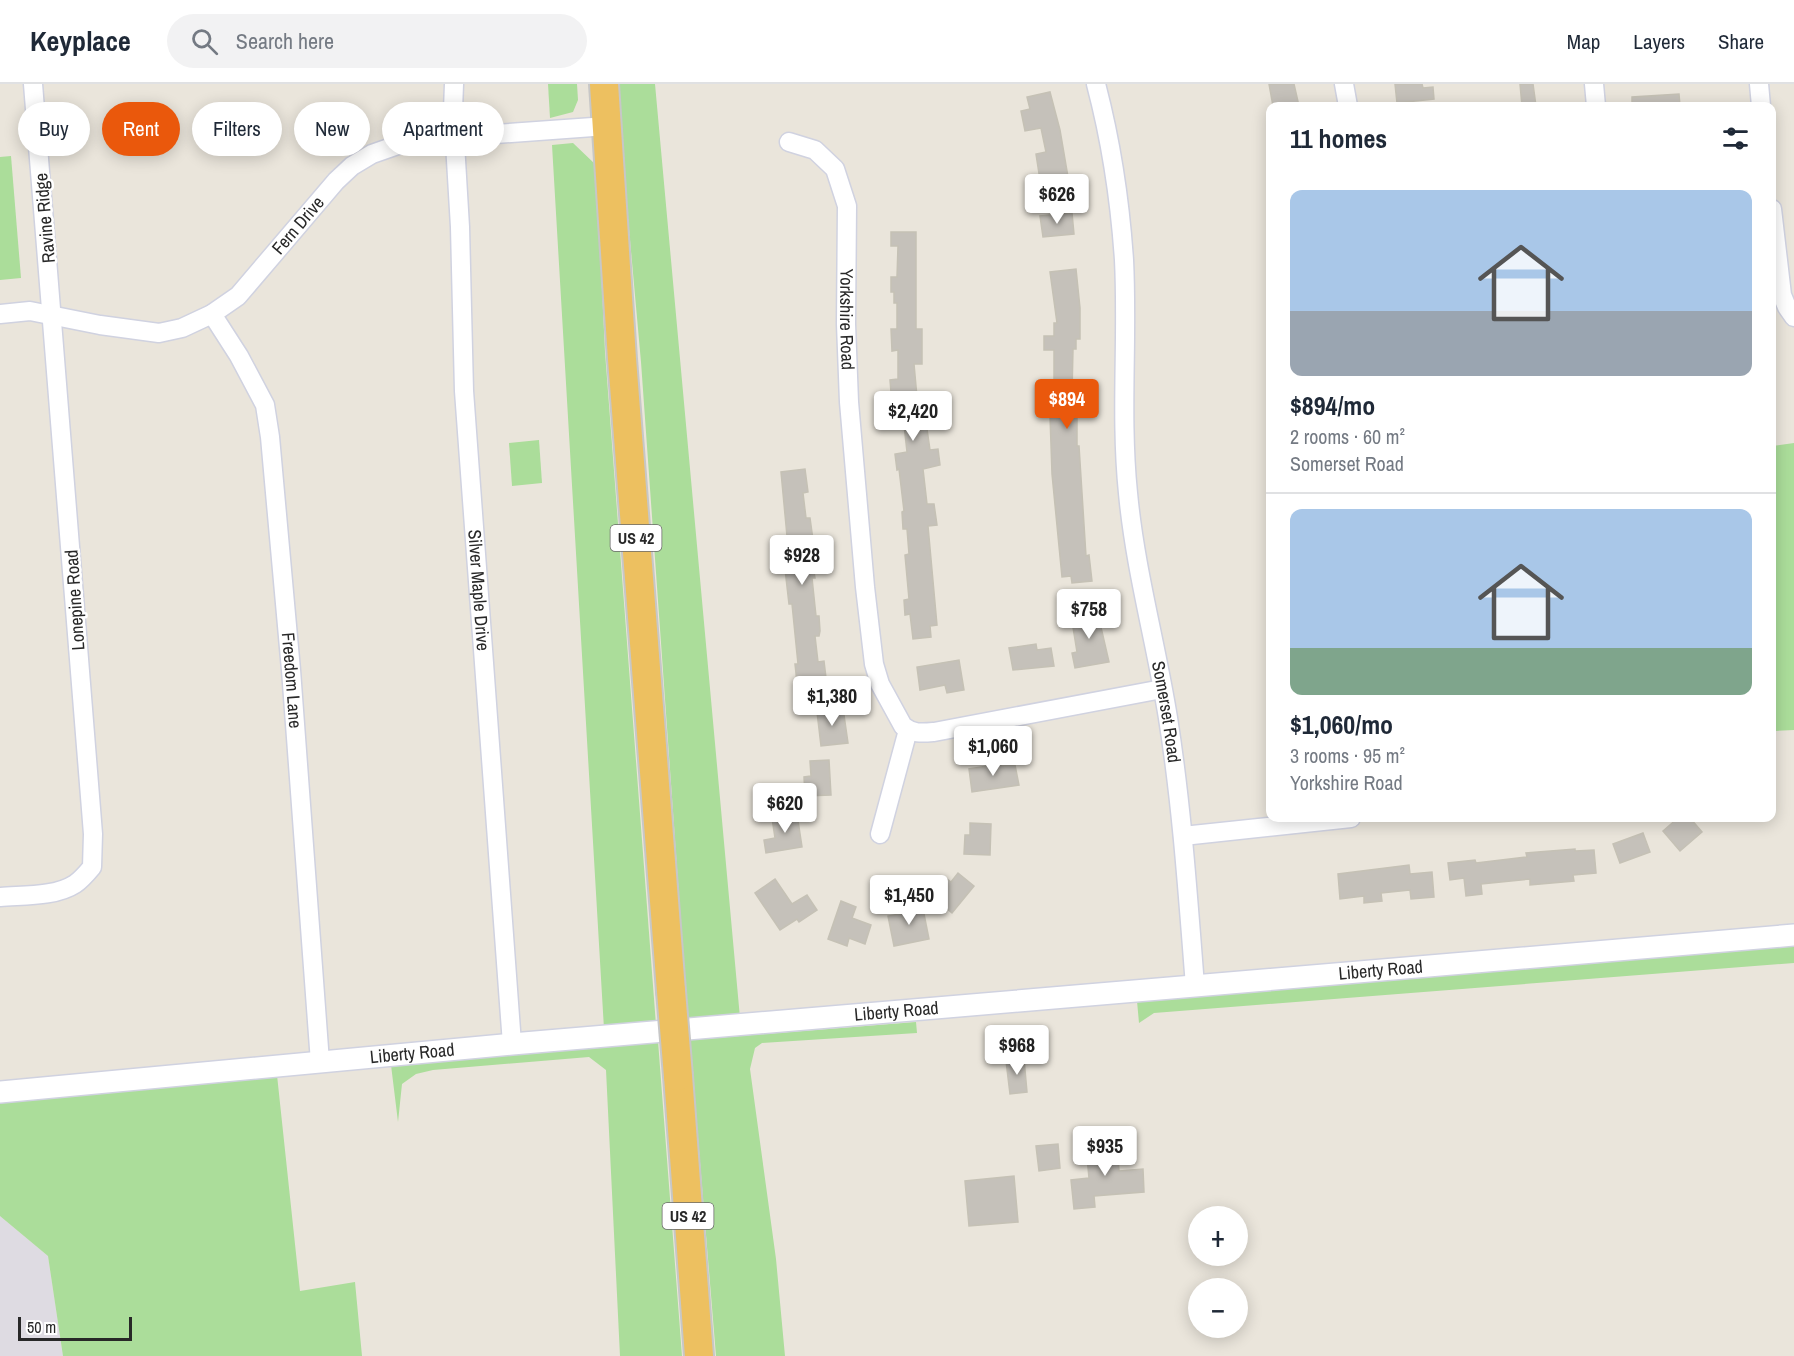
<!DOCTYPE html>
<meta charset="utf-8">
<style>
:root{--surface:#fff;--page:#f2f2f3;--text:#1f2937;--muted:#747a83;--line:#e0e1e3;--accent:#ea580c}
body{margin:0;font-family:"Archivo Narrow",sans-serif;background:var(--page);color:var(--text);height:100vh;display:flex;flex-direction:column;font-size:22px;white-space:nowrap}
*{box-sizing:border-box;margin:0}
p{font-size:20px;color:var(--muted)}
.icon{flex:none;width:33px;height:33px;fill:none;stroke:currentColor;stroke-width:2;stroke-linecap:round;stroke-linejoin:round}
.map{position:relative;flex:1;overflow:hidden}
.sheet{position:absolute;left:1266px;top:18px;width:510px;height:720px;display:flex;flex-direction:column;background:var(--surface);border-radius:12px;box-shadow:0 3px 15px #0003}
.sheet>*{flex:none}
.banner{position:absolute;left:18px;top:18px;width:570px;height:54px;display:flex;gap:12px}
.tools{position:absolute;left:1188px;top:1122px;display:grid;gap:12px}
.tools a{display:grid;place-items:center;width:60px;height:60px;border-radius:50%;background:var(--surface);box-shadow:0 3px 15px #0003;font-size:30px}
.scale{position:absolute;left:18px;bottom:15px;width:114px;box-sizing:border-box;padding-left:6px;border:3px solid #282828;border-top:0;font-size:16px;line-height:21px;white-space:nowrap;color:#282828;-webkit-text-stroke:4px #fff;paint-order:stroke}
.price{position:absolute;translate:-50% -51px;padding:0 14px;border-radius:6px;background:#fff;color:#222;font-size:20px;line-height:39px;filter:drop-shadow(0 2px 3px #0008)}
.price::after{content:'';position:absolute;left:50%;top:36px;width:18px;height:14px;margin-left:-9px;background:inherit;clip-path:polygon(0 0,100% 0,50% 100%)}
.price.on{background:var(--accent);color:#fff}
ul{padding:0;list-style:none}
li{display:grid;align-content:center;gap:12px;height:318px;padding:0 24px}
li+li{border-top:2px solid var(--line)}
li span{display:grid;place-items:center;height:186px;border-radius:12px;color:#555}
li>.icon{margin-inline-start:auto}
span .icon{width:108px;height:108px;fill:#fffc;stroke-width:1}
li b{font-size:26px}
h2{display:flex;justify-content:space-between;align-items:center;height:72px;padding:0 24px;font-size:26px}
.tag{padding:0 21px;border-radius:27px;background:var(--surface);box-shadow:0 3px 15px #0003;font-size:21px;line-height:54px}
.tag.on{background:var(--accent);color:#fff}
header{display:flex;align-items:center;gap:36px;box-sizing:border-box;height:84px;padding:0 30px;background:var(--surface);border-bottom:2px solid var(--line)}
header strong{font-size:28px}
nav{display:flex;gap:33px;margin-inline-start:auto;font-size:21px}
.search{width:420px;height:54px;background:var(--page);display:flex;align-items:center;gap:15px;box-sizing:border-box;padding:0 21px;border-radius:33px;color:var(--muted);font-size:22px}
.map>svg:first-child{display:block}
.industrial{fill:#dedbe2}
.green{fill:#abdd9a}
.building{fill:#c5c1ba;stroke:#c5c1b5;stroke-width:1.5}
.lines{fill:none;stroke-linecap:round;stroke-linejoin:round}
.minor-casing{stroke:#d0d2e0;stroke-width:21}
.tertiary-casing{stroke:#d0d2e0;stroke-width:24}
.trunk-casing{stroke:#c7c7c7;stroke-width:32}
.minor{stroke:#fff;stroke-width:18}
.tertiary{stroke:#fff;stroke-width:21}
.trunk{stroke:#edc060;stroke-width:28}
.trunk-bridge-casing{stroke:#c7c7c7;stroke-width:32;stroke-linecap:butt}
.trunk-bridge{stroke:#edc060;stroke-width:28}
.labels{text-anchor:middle;stroke-width:5;stroke-linejoin:round;paint-order:stroke}
.shield{fill:#fff;stroke:#686868;stroke-width:1.5}
.shield-label{font-size:16px;font-weight:bold;fill:#282828}
.street-label{font-size:18px;fill:#282828;stroke:#fff}
</style>
<header>
<strong>Keyplace</strong>
<div class="search"><svg class="icon" aria-label="search" viewBox="0 0 24 24"><circle cx="10" cy="10" r="6"/><path d="M15 15l6 6"/></svg>Search here</div>
<nav><a>Map</a><a>Layers</a><a>Share</a></nav>
</header>
<div class="map">
<svg width="1794" height="1272" viewBox="0 0 1794 1272">
<rect width="100%" height="100%" fill="#eae5db"/>
<polygon class="industrial" points="0,1132 48,1172 63,1272 0,1272"/>
<g class="green">
<polygon points="548,0 577,0 578,16 573,28 550,34"/>
<polygon points="616,0 655,0 740,934 688,938 641,278"/>
<polygon points="573,59 596,81 605,268 656,941 604,945 552,61"/>
<polygon points="11,72 21,194 0,196 0,73"/>
<polygon points="539,356 542,399 512,402 509,359"/>
<polygon points="1794,359 1794,646 1775,647 1772,603 1772,362"/>
<polygon points="1794,860 1794,879 1154,929 1139,939 1137,917"/>
<polygon points="916,938 917,949 762,959 755,964 750,985 776,1175 785,1272 716,1272 690,956"/>
<polygon points="658,957 682,1272 620,1272 606,986 589,973 433,986 416,990 402,1000 398,1038 391,981"/>
<polygon points="277,991 300,1207 355,1198 362,1272 63,1272 48,1172 0,1132 0,1017"/>
</g>
<g class="building">
<polygon points="1269,0 1294,0 1299,22 1273,22"/>
<polygon points="1395,0 1422,0 1423,4 1433,3 1434,15 1397,19"/>
<polygon points="1520,0 1533,0 1536,22 1522,22"/>
<polygon points="1050,8 1060,46 1068,93 1064,93 1066,105 1042,109 1036,70 1046,68 1041,44 1025,47 1021,27 1030,25 1027,13"/>
<polygon points="1679,10 1680,22 1632,22 1632,13"/>
<polygon points="1072,129 1074,150 1043,153 1040,132"/>
<polygon points="891,148 916,148 916,245 922,245 922,280 914,280 920,346 927,345 930,366 938,365 940,381 923,385 927,420 934,420 937,441 928,442 937,541 930,542 931,553 913,555 910,530 905,531 904,516 909,515 905,471 909,470 907,445 903,445 902,428 904,427 899,385 897,386 895,370 907,368 903,332 893,333 890,296 898,295 898,266 892,267 891,245 897,245 897,219 894,219 894,208 891,208 891,193 897,193 898,162 891,162"/>
<polygon points="1076,185 1080,224 1080,255 1076,255 1076,265 1073,265 1072,309 1077,309 1077,362 1079,362 1086,472 1089,471 1092,497 1072,499 1071,492 1062,493 1052,390 1050,332 1044,332 1044,314 1052,315 1052,296 1054,296 1054,266 1044,266 1044,252 1054,252 1054,239 1057,239 1050,188"/>
<polygon points="805,385 808,408 803,409 806,434 810,434 813,456 807,457 810,482 813,482 815,494 812,494 816,532 819,532 820,547 819,552 815,552 818,578 824,577 826,594 822,594 823,601 818,601 820,614 799,617 795,580 798,580 792,520 789,520 785,485 790,484 781,388"/>
<polygon points="1097,526 1109,578 1075,584 1072,569 1077,568 1071,531"/>
<polygon points="1036,560 1037,566 1051,564 1054,582 1013,586 1009,564"/>
<polygon points="959,576 964,606 947,609 945,601 920,606 917,583"/>
<polygon points="843,624 848,659 821,662 817,628"/>
<polygon points="829,676 831,711 805,712 804,693 811,692 810,677"/>
<polygon points="1001,680 1001,682 1015,681 1019,701 972,708 969,685"/>
<polygon points="797,730 802,763 766,769 764,756 775,754 772,734"/>
<polygon points="1678,734 1690,734 1702,748 1680,767 1663,747"/>
<polygon points="970,739 991,740 990,771 964,770 965,751 970,751"/>
<polygon points="1643,749 1650,768 1620,779 1613,760"/>
<polygon points="1575,765 1575,767 1594,766 1596,789 1573,791 1574,797 1530,801 1530,795 1481,800 1482,810 1466,812 1464,794 1450,796 1448,779 1475,776 1476,779 1527,773 1526,769"/>
<polygon points="1409,781 1410,790 1432,788 1434,813 1411,815 1410,806 1381,809 1382,817 1364,819 1364,812 1340,815 1338,790"/>
<polygon points="958,789 974,802 952,829 933,813 947,795 951,798"/>
<polygon points="775,795 792,820 807,811 817,826 799,838 797,835 780,846 755,809"/>
<polygon points="841,817 856,823 852,834 871,841 865,860 849,854 847,862 828,855"/>
<polygon points="922,820 929,855 894,862 888,832 905,829 904,823"/>
<polygon points="1024,975 1027,1008 1010,1010 1006,977"/>
<polygon points="1058,1060 1060,1084 1039,1087 1036,1062"/>
<polygon points="1117,1060 1119,1087 1143,1085 1144,1108 1094,1112 1095,1123 1074,1125 1071,1096 1089,1094 1086,1062"/>
<polygon points="1014,1092 1018,1138 969,1142 965,1097"/>
</g>
<g class="lines">
<defs>
<g id="minor">
<path id="s1" d="M 454,0 L 453,26 L 460,143 L 464,307 L 512,960"/>
<path id="s2" d="M 1096,0 C 1111,57 1120,117 1124,176 C 1128,254 1120,331 1128,409 C 1135,485 1156,559 1168,634 C 1182,723 1188,813 1195,902"/>
<polyline points="1344,0 1348,22"/>
<polyline points="1594,0 1596,22"/>
<polyline points="1759,0 1761,22"/>
<path id="s3" d="M 789,58 L 815,66 L 835,85 L 847,122 L 846,240 L 849,318 L 865,503 L 874,580 L 880,600 L 903,642 C 913,650 922,649 934,648 L 1162,605"/>
<polyline points="1772,125 1782,211 1787,223 1794,233"/>
<path id="s4" d="M 0,230 L 30,227 L 100,241 L 159,249 L 182,244 L 212,230 L 238,212 L 336,97 L 352,82 L 372,70 L 412,56 L 607,42"/>
<path id="s5" d="M 212,230 L 239,272 L 265,321 L 270,353 L 291,586 L 320,978"/>
<polyline points="880,750 908,646"/>
<polyline points="1183,752 1351,734"/>
<path d="M 0,813 C 23,811 55,813 75,800 C 81,796 87,789 92,783 L 93,750 L 33,0"/>
</g>
<g id="tertiary">
<path id="s6" d="M 0,1008 L 512,960 L 1794,851"/>
</g>
<g id="trunk">
<polyline points="604,0 622,275 671,907"/>
<polyline points="678,992 699,1272"/>
</g>
</defs>
<use href="#minor" class="minor-casing"/>
<use href="#tertiary" class="tertiary-casing"/>
<use href="#trunk" class="trunk-casing"/>
<use href="#minor" class="minor"/>
<use href="#tertiary" class="tertiary"/>
<use href="#trunk" class="trunk"/>
<defs>
<polyline id="trunk-bridge" points="671,907 678,992"/>
</defs>
<use href="#trunk-bridge" class="trunk-bridge-casing"/>
<use href="#trunk-bridge" class="trunk-bridge"/>
</g>
<g class="labels">
<g class="shield">
<rect x="610.5" y="441" width="51" height="26" rx="4.5"/>
<rect x="662.5" y="1119" width="51" height="26" rx="4.5"/>
</g>
<g class="shield-label">
<text x="636" y="460">US 42</text>
<text x="688" y="1138">US 42</text>
</g>
<g class="street-label">
<text transform="translate(45 134) rotate(-95)" y="6">Ravine Ridge</text>
<text dy="6" stroke="none"><textPath href="#s4" startOffset="342">Fern Drive</textPath></text>
<text dy="6" stroke="none"><textPath href="#s3" startOffset="207">Yorkshire Road</textPath></text>
<text dy="6" stroke="none"><textPath href="#s1" startOffset="507">Silver Maple Drive</textPath></text>
<text transform="translate(75 516) rotate(-94)" y="6">Lonepine Road</text>
<text dy="6" stroke="none"><textPath href="#s5" startOffset="382">Freedom Lane</textPath></text>
<text dy="6" stroke="none"><textPath href="#s2" startOffset="634">Somerset Road</textPath></text>
<text dy="6" stroke="none"><textPath href="#s6" startOffset="1386">Liberty Road</textPath></text>
<text dy="6" stroke="none"><textPath href="#s6" startOffset="900">Liberty Road</textPath></text>
<text dy="6" stroke="none"><textPath href="#s6" startOffset="414">Liberty Road</textPath></text>
</g>
</g>
</svg>
<div class="tools">
<a>+</a>
<a>−</a>
</div>
<div class="scale">50 m</div>
<b class="price" style="left:1057px;top:141px">$626</b>
<b class="price on" style="left:1067px;top:346px">$894</b>
<b class="price" style="left:913px;top:358px">$2,420</b>
<b class="price" style="left:802px;top:502px">$928</b>
<b class="price" style="left:1089px;top:556px">$758</b>
<b class="price" style="left:832px;top:643px">$1,380</b>
<b class="price" style="left:993px;top:693px">$1,060</b>
<b class="price" style="left:785px;top:750px">$620</b>
<b class="price" style="left:909px;top:842px">$1,450</b>
<b class="price" style="left:1017px;top:992px">$968</b>
<b class="price" style="left:1105px;top:1093px">$935</b>
<div class="banner">
<a class="tag">Buy</a>
<a class="tag on">Rent</a>
<a class="tag">Filters</a>
<a class="tag">New</a>
<a class="tag">Apartment</a>
</div>
<section class="sheet">
<h2>11 homes<svg class="icon" aria-label="filters" viewBox="0 0 24 24"><path d="M4 7h16M4 17h16"/><circle cx="9" cy="7" r="2"/><circle cx="15" cy="17" r="2"/></svg></h2>
<ul>
<li><span style="background:linear-gradient(#a9c7e8 65%,#9aa5b1 0)"><svg class="icon" aria-label="home" viewBox="0 0 24 24"><path d="M3 11l9-7 9 7M6 9v11h12V9"/></svg></span><div><b>$894/mo</b><p>2 rooms · 60 m²</p><p>Somerset Road</p></div></li>
<li><span style="background:linear-gradient(#a9c7e8 75%,#7fa58c 0)"><svg class="icon" aria-label="home" viewBox="0 0 24 24"><path d="M3 11l9-7 9 7M6 9v11h12V9"/></svg></span><div><b>$1,060/mo</b><p>3 rooms · 95 m²</p><p>Yorkshire Road</p></div></li>
</ul>
</section>
</div>
